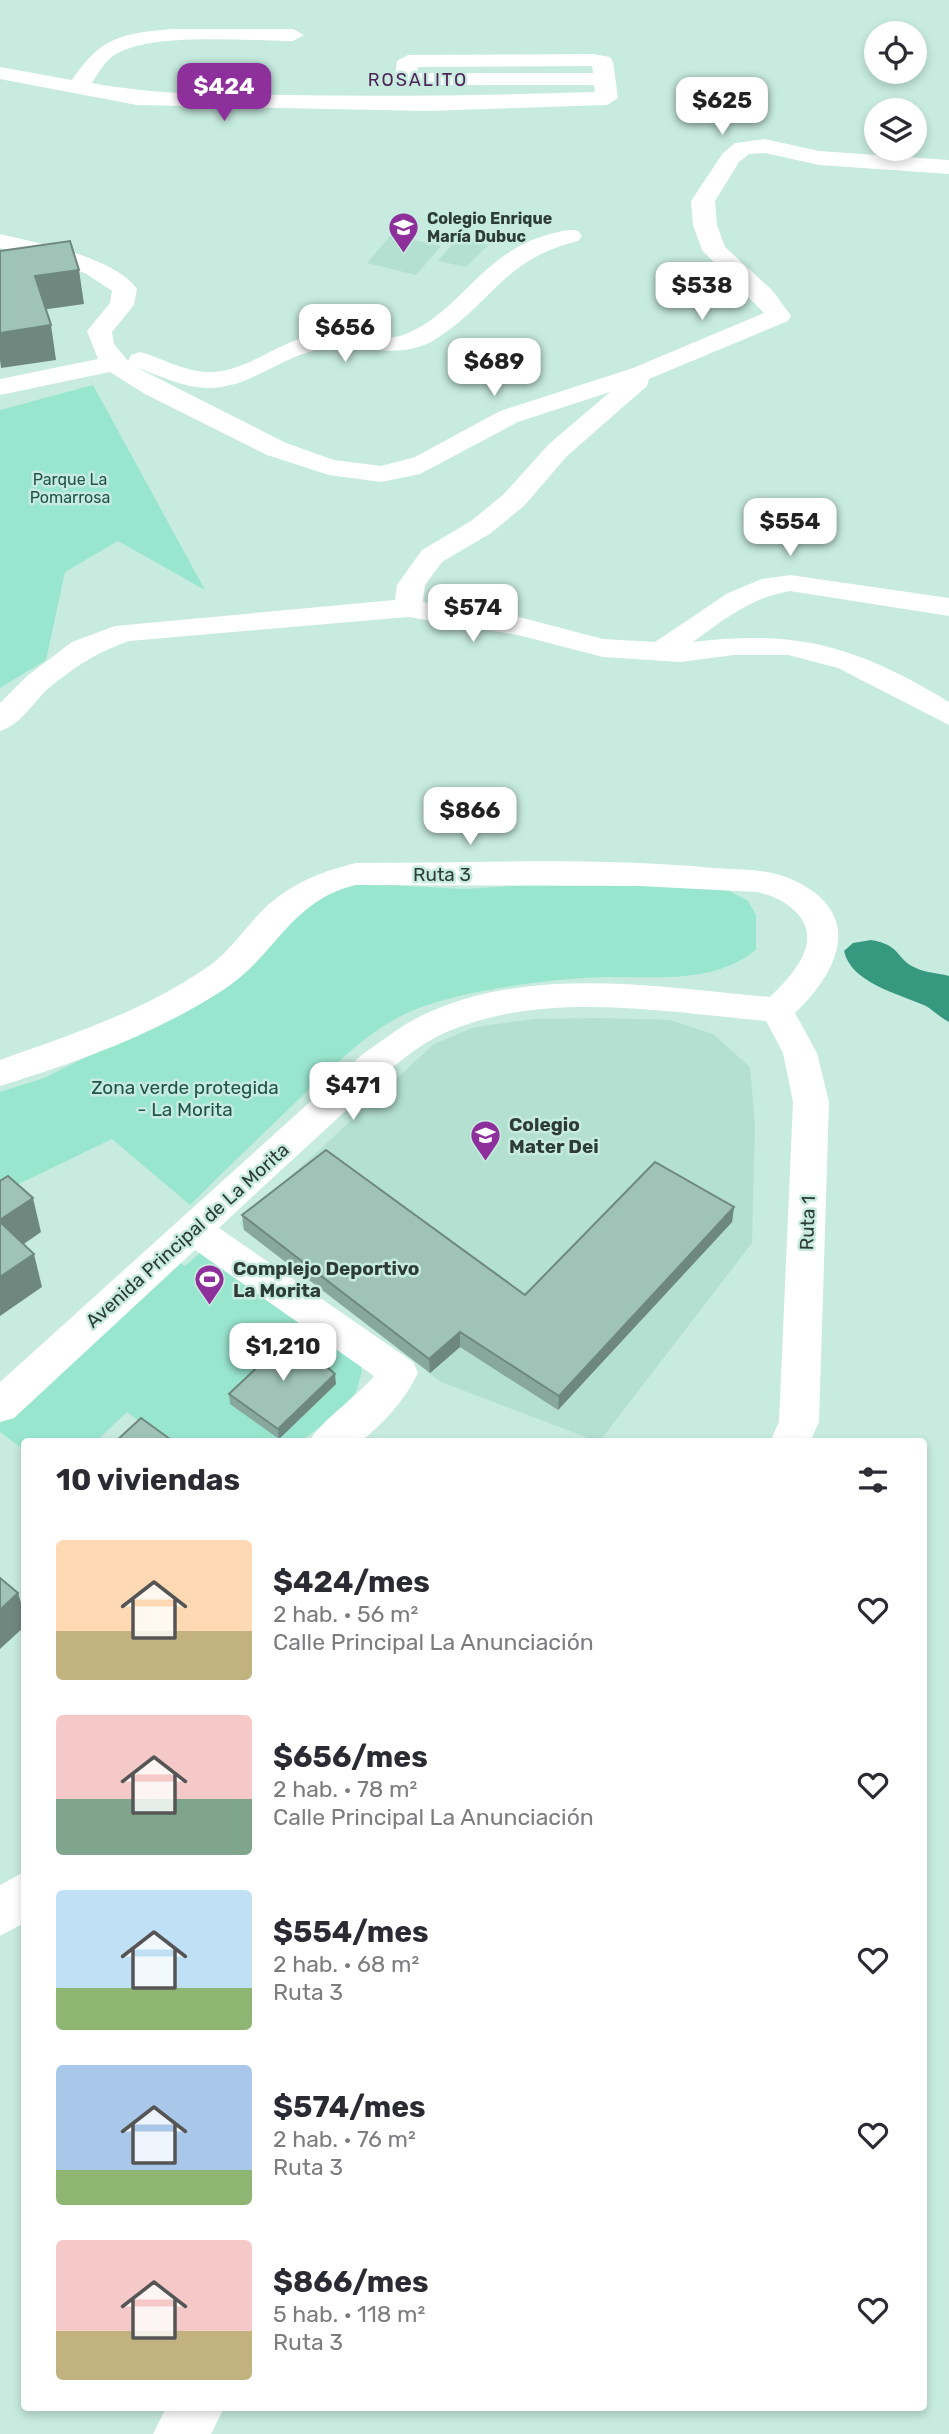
<!DOCTYPE html>
<html lang="es">
<meta charset="utf-8">
<style>
:root{--surface:#fff;--page:#f2f2f3;--text:#2b2b33;--muted:#7c7c81;--accent:#8d309b}
body{margin:0;font-family:Rubik,sans-serif;background:var(--page);color:var(--text);height:100vh;display:flex;flex-direction:column;font-size:26px;white-space:nowrap}
*{box-sizing:border-box;margin:0}
p{font-size:23px;color:var(--muted)}
.icon{flex:none;width:38px;height:38px;fill:none;stroke:currentColor;stroke-width:2;stroke-linecap:round;stroke-linejoin:round}
.map{position:relative;flex:1;overflow:hidden}
.sheet{position:absolute;left:21px;top:1438px;width:906px;height:973px;display:flex;flex-direction:column;background:var(--surface);border-radius:7px;box-shadow:0 4px 10px #0003}
.sheet>*{flex:none}
.controls{position:absolute;left:864px;top:21px;display:grid;gap:14px}
.controls a{display:grid;place-items:center;width:63px;height:63px;border-radius:50%;background:var(--surface);box-shadow:0 4px 10px #0003;font-size:35px}
.price{position:absolute;translate:-50% -60px;padding:0 16px;border-radius:14px;background:#fff;color:#222;font-size:23px;line-height:46px;filter:drop-shadow(0 2px 4px #0008)}
.price::after{content:'';position:absolute;left:50%;top:42px;width:21px;height:16px;margin-left:-10px;background:inherit;clip-path:polygon(0 0,100% 0,50% 100%)}
.price.on{background:var(--accent);color:#fff}
ul{padding:0;list-style:none}
li{display:flex;align-items:center;gap:21px;height:175px;padding:0 35px}
li span{display:grid;place-items:center;flex:none;width:196px;height:140px;border-radius:7px;color:#555}
li>.icon{margin-inline-start:auto}
span .icon{width:84px;height:84px;fill:#fffc;stroke-width:1}
li b{font-size:30px}
h2{display:flex;justify-content:space-between;align-items:center;height:84px;padding:0 35px;font-size:30px}
.map>svg:first-child{display:block}
.built{fill:#b3e0d1}
.green{fill:#99e6ce}
.water{fill:#36997f}
.lines{fill:none;stroke-linecap:round;stroke-linejoin:round}
.minor{fill:#fff;fill-rule:evenodd}
.wall{fill:#89a89d}
.shaded-wall{fill:#6f887f}
.building{fill:#9fc3b6;stroke:#6f887f;stroke-width:2}
.labels{text-anchor:middle;stroke-width:5;stroke-linejoin:round;paint-order:stroke}
.far-poi-label{font-size:16px;font-weight:bold;fill:#2d3c37;stroke:#c7ebdf;text-anchor:start}
.far-park-label{font-size:16px;fill:#205647;stroke:#c7ebdf}
.far-neighbourhood-label{font-size:18px;letter-spacing:2px;fill:#4f2356;stroke:#c7ebdf}
.street-label{font-size:19px;fill:#2d3c37;stroke:#c7ebdf}
.park-label{font-size:19px;fill:#205647;stroke:#c7ebdf}
.poi-label{font-size:19px;font-weight:bold;fill:#2d3c37;stroke:#c7ebdf;text-anchor:start}
</style>
<div class="map">
<svg width="949" height="2434" viewBox="0 0 949 2434">
<rect width="100%" height="100%" fill="#c7ebdf"/>
<g class="built">
<polygon points="391,235 441,246 416,275 367,263"/>
<polygon points="457,239 488,245 466,267 438,261"/>
<polygon points="597,1018 670,1020 713,1034 750,1067 755,1126 752,1243 599,1442 441,1382 244,1230 240,1223 434,1044 475,1027 535,1019"/>
</g>
<g class="green">
<polygon points="93,385 205,590 118,541 65,572 46,660 0,688 0,410"/>
<path d="M 377,882 L 404,886 L 464,889 L 546,884 L 722,887 L 748,901 L 756,915 L 756,950 C 712,985 654,976 602,977 C 549,979 463,990 414,1010 C 368,1029 332,1068 297,1101 C 261,1136 225,1170 190,1205 L 112,1139 L 0,1193 L 0,1092 L 44,1078 L 111,1045 L 331,888 Z"/>
<polygon points="201,1252 359,1360 362,1371 356,1392 336,1416 299,1442 167,1442 127,1412 95,1442 24,1442 24,1450 0,1432 0,1406 167,1254 185,1266"/>
</g>
<path class="water" d="M 871,940 C 902,945 895,959 916,968 C 926,973 939,973 949,976 L 949,1022 C 941,1018 934,1011 926,1006 C 899,994 851,983 844,951 L 853,943 Z"/>
<g class="lines">
<g class="minor">
<path d="M 171,29 L 293,29 L 304,35 L 293,41 C 249,41 153,32 116,54 C 105,61 98,73 92,83 C 156,95 221,95 287,95 C 390,97 492,95 595,92 L 594,85 L 406,85 L 395,79 L 397,61 L 408,55 L 593,54 L 610,57 L 613,62 L 618,98 L 607,105 L 428,111 L 137,105 L 0,79 L 0,67 L 72,80 C 102,36 121,34 171,29 ZM 592,66 L 593,73 L 417,73 L 418,67 Z"/>
<path d="M 765,139 L 819,151 L 949,160 L 949,174 L 819,165 L 765,153 L 749,154 L 739,162 L 715,201 L 717,225 L 725,247 L 773,291 L 791,316 L 788,321 L 649,379 L 647,386 L 567,456 L 524,506 L 491,533 L 442,562 L 425,585 L 423,602 L 519,617 L 603,639 L 655,642 L 728,593 L 762,579 L 790,575 L 949,598 L 949,616 L 790,591 C 752,597 723,620 693,642 C 799,629 858,647 949,702 L 949,725 L 838,668 L 788,655 L 734,655 L 680,662 L 603,657 L 518,635 L 408,617 L 129,641 C 96,653 77,665 49,688 C 33,702 21,725 0,731 L 0,703 L 27,676 L 72,642 L 115,626 L 395,600 L 397,585 L 422,550 L 471,521 L 504,494 L 549,444 L 610,392 L 518,422 L 420,474 L 381,482 L 329,475 L 267,455 L 145,394 L 110,372 L 0,395 L 0,379 L 98,359 L 87,331 L 110,303 L 112,291 L 85,273 L 0,248 L 0,234 C 37,243 115,257 137,289 L 134,305 L 112,332 L 114,344 L 128,361 L 131,355 L 140,352 C 162,358 183,371 206,372 C 247,374 280,338 321,334 C 348,332 380,345 406,334 C 460,312 482,253 547,235 C 558,232 568,228 578,231 L 582,236 L 578,241 C 502,260 494,302 436,339 C 397,363 357,341 316,350 C 280,358 252,386 212,388 C 186,389 160,376 136,367 L 286,443 L 334,460 L 381,466 L 415,457 L 500,411 L 633,368 L 764,313 L 702,250 L 693,225 L 691,201 L 723,153 L 735,143 Z"/>
<path d="M 356,863 C 474,863 595,857 713,868 C 739,870 767,868 791,879 C 864,911 842,968 795,1013 L 817,1053 L 829,1102 L 819,1422 L 810,1442 L 770,1442 L 779,1422 L 793,1102 L 783,1053 L 766,1021 C 663,1012 548,990 449,1031 C 407,1049 373,1085 340,1116 C 300,1153 259,1190 219,1228 L 413,1362 L 418,1373 C 405,1400 383,1424 360,1442 L 309,1442 C 318,1423 357,1397 374,1376 L 195,1250 L 14,1418 L 0,1422 L 0,1382 L 363,1054 C 382,1041 400,1026 421,1016 C 529,964 656,987 770,997 C 793,975 825,940 795,911 C 785,901 770,894 756,892 L 639,886 L 356,885 C 292,900 277,952 229,986 C 161,1032 78,1062 0,1086 L 0,1060 C 70,1035 144,1011 206,968 C 227,954 241,933 258,915 C 285,886 318,872 356,863 Z"/>
<polygon points="24,1872 24,1923 0,1936 0,1885"/>
<polygon points="166,2408 224,2408 211,2434 153,2434"/>
</g>
</g>
<g class="wall">
<polygon points="734,1207 732,1222 558,1410 460,1347 430,1373 244,1230 242,1215 525,1295"/>
<polygon points="336,1384 279,1439 230,1404 229,1394"/>
</g>
<g class="shaded-wall">
<polygon points="79,270 84,304 41,310 35,276"/>
<polygon points="51,325 56,360 1,368 0,360 0,333"/>
<polygon points="33,1198 41,1232 8,1255 0,1226 0,1220"/>
<polygon points="734,1207 732,1222 558,1410 559,1396"/>
<polygon points="34,1254 42,1287 0,1316 0,1277"/>
<polygon points="460,1332 460,1347 430,1373 429,1359"/>
<polygon points="335,1374 336,1384 279,1439 278,1429"/>
<polygon points="18,1593 24,1613 24,1627 0,1649 0,1610"/>
</g>
<g class="building">
<polygon points="70,241 79,270 35,276 51,325 0,333 0,251"/>
<polygon points="326,1150 525,1295 655,1162 734,1207 559,1396 460,1332 429,1359 242,1215"/>
<polygon points="8,1176 33,1198 0,1220 0,1181"/>
<polygon points="0,1222 34,1254 0,1277"/>
<polygon points="291,1335 335,1374 278,1429 229,1394"/>
<polygon points="141,1418 170,1439 167,1442 115,1442"/>
<polygon points="0,1578 18,1593 0,1610"/>
</g>
<defs>
<symbol id="school-pin" viewBox="-11 -11 22 30"><path d="M0 17L-7.5 6A9.5 9.5 0 1 1 7.5 6Z" fill="#8d309b" stroke="#c7ebdf"/><path d="M0-5L7-2L0 1L-7-2ZM-4 1L0 2.5L4 1V4Q0 6-4 4Z" fill="#fff"/></symbol>
<symbol id="stadium-pin" viewBox="-11 -11 22 30"><path d="M0 17L-7.5 6A9.5 9.5 0 1 1 7.5 6Z" fill="#8d309b" stroke="#c7ebdf"/><path d="M0-5a6.5 5 0 1 0 0 10a6.5 5 0 1 0 0-10ZM-3.5-1.8h7v3.6h-7Z" fill="#fff"/></symbol>
</defs>
<g fill-rule="evenodd">
<use href="#school-pin" x="386" y="210" width="35" height="47"/>
<use href="#school-pin" x="468" y="1118" width="35" height="47"/>
<use href="#stadium-pin" x="192" y="1262" width="35" height="47"/>
</g>
<g class="labels">
<g class="far-poi-label">
<text x="427" y="224">Colegio Enrique<tspan x="427" dy="18">María Dubuc</tspan></text>
</g>
<g class="far-park-label">
<text x="70" y="485">Parque La<tspan x="70" dy="18">Pomarrosa</tspan></text>
</g>
<g class="far-neighbourhood-label">
<text x="418" y="86">ROSALITO</text>
</g>
<g class="street-label">
<text x="442" y="881">Ruta 3</text>
<text transform="translate(807 1223) rotate(-88)" y="7">Ruta 1</text>
<text transform="translate(187 1235) rotate(-42)" y="7">Avenida Principal de La Morita</text>
</g>
<g class="park-label">
<text x="185" y="1094">Zona verde protegida<tspan x="185" dy="22">- La Morita</tspan></text>
</g>
<g class="poi-label">
<text x="509" y="1131">Colegio<tspan x="509" dy="22">Mater Dei</tspan></text>
<text x="233" y="1275">Complejo Deportivo<tspan x="233" dy="22">La Morita</tspan></text>
</g>
</g>
</svg>
<div class="controls">
<a><svg class="icon" aria-label="locate" viewBox="0 0 24 24"><circle cx="12" cy="12" r="6"/><path d="M12 2v4M12 18v4M2 12h4M18 12h4"/></svg></a>
<a><svg class="icon" aria-label="layers" viewBox="0 0 24 24"><path d="M12 4l9 5-9 5-9-5zM3 14l9 5 9-5"/></svg></a>
</div>
<b class="price on" style="left:224px;top:123px">$424</b>
<b class="price" style="left:722px;top:137px">$625</b>
<b class="price" style="left:702px;top:322px">$538</b>
<b class="price" style="left:345px;top:364px">$656</b>
<b class="price" style="left:494px;top:398px">$689</b>
<b class="price" style="left:790px;top:558px">$554</b>
<b class="price" style="left:473px;top:644px">$574</b>
<b class="price" style="left:470px;top:847px">$866</b>
<b class="price" style="left:353px;top:1122px">$471</b>
<b class="price" style="left:283px;top:1383px">$1,210</b>
<section class="sheet">
<h2>10 viviendas<svg class="icon" aria-label="filters" viewBox="0 0 24 24"><path d="M4 7h16M4 17h16"/><circle cx="9" cy="7" r="2"/><circle cx="15" cy="17" r="2"/></svg></h2>
<ul>
<li><span style="background:linear-gradient(#ffd9b3 65%,#c2b280 0)"><svg class="icon" aria-label="home" viewBox="0 0 24 24"><path d="M3 11l9-7 9 7M6 9v11h12V9"/></svg></span><div><b>$424/mes</b><p>2 hab. · 56 m²</p><p>Calle Principal La Anunciación</p></div><svg class="icon" aria-label="heart" viewBox="0 0 24 24"><path d="M12 20l-8-8c-3-5 5-10 8-4 3-6 11-1 8 4z"/></svg></li>
<li><span style="background:linear-gradient(#f6c9c9 60%,#7fa58c 0)"><svg class="icon" aria-label="home" viewBox="0 0 24 24"><path d="M3 11l9-7 9 7M6 9v11h12V9"/></svg></span><div><b>$656/mes</b><p>2 hab. · 78 m²</p><p>Calle Principal La Anunciación</p></div><svg class="icon" aria-label="heart" viewBox="0 0 24 24"><path d="M12 20l-8-8c-3-5 5-10 8-4 3-6 11-1 8 4z"/></svg></li>
<li><span style="background:linear-gradient(#bfe0f5 70%,#8fb573 0)"><svg class="icon" aria-label="home" viewBox="0 0 24 24"><path d="M3 11l9-7 9 7M6 9v11h12V9"/></svg></span><div><b>$554/mes</b><p>2 hab. · 68 m²</p><p>Ruta 3</p></div><svg class="icon" aria-label="heart" viewBox="0 0 24 24"><path d="M12 20l-8-8c-3-5 5-10 8-4 3-6 11-1 8 4z"/></svg></li>
<li><span style="background:linear-gradient(#a9c7e8 75%,#8fb573 0)"><svg class="icon" aria-label="home" viewBox="0 0 24 24"><path d="M3 11l9-7 9 7M6 9v11h12V9"/></svg></span><div><b>$574/mes</b><p>2 hab. · 76 m²</p><p>Ruta 3</p></div><svg class="icon" aria-label="heart" viewBox="0 0 24 24"><path d="M12 20l-8-8c-3-5 5-10 8-4 3-6 11-1 8 4z"/></svg></li>
<li><span style="background:linear-gradient(#f6c9c9 65%,#c2b280 0)"><svg class="icon" aria-label="home" viewBox="0 0 24 24"><path d="M3 11l9-7 9 7M6 9v11h12V9"/></svg></span><div><b>$866/mes</b><p>5 hab. · 118 m²</p><p>Ruta 3</p></div><svg class="icon" aria-label="heart" viewBox="0 0 24 24"><path d="M12 20l-8-8c-3-5 5-10 8-4 3-6 11-1 8 4z"/></svg></li>
</ul>
</section>
</div>
